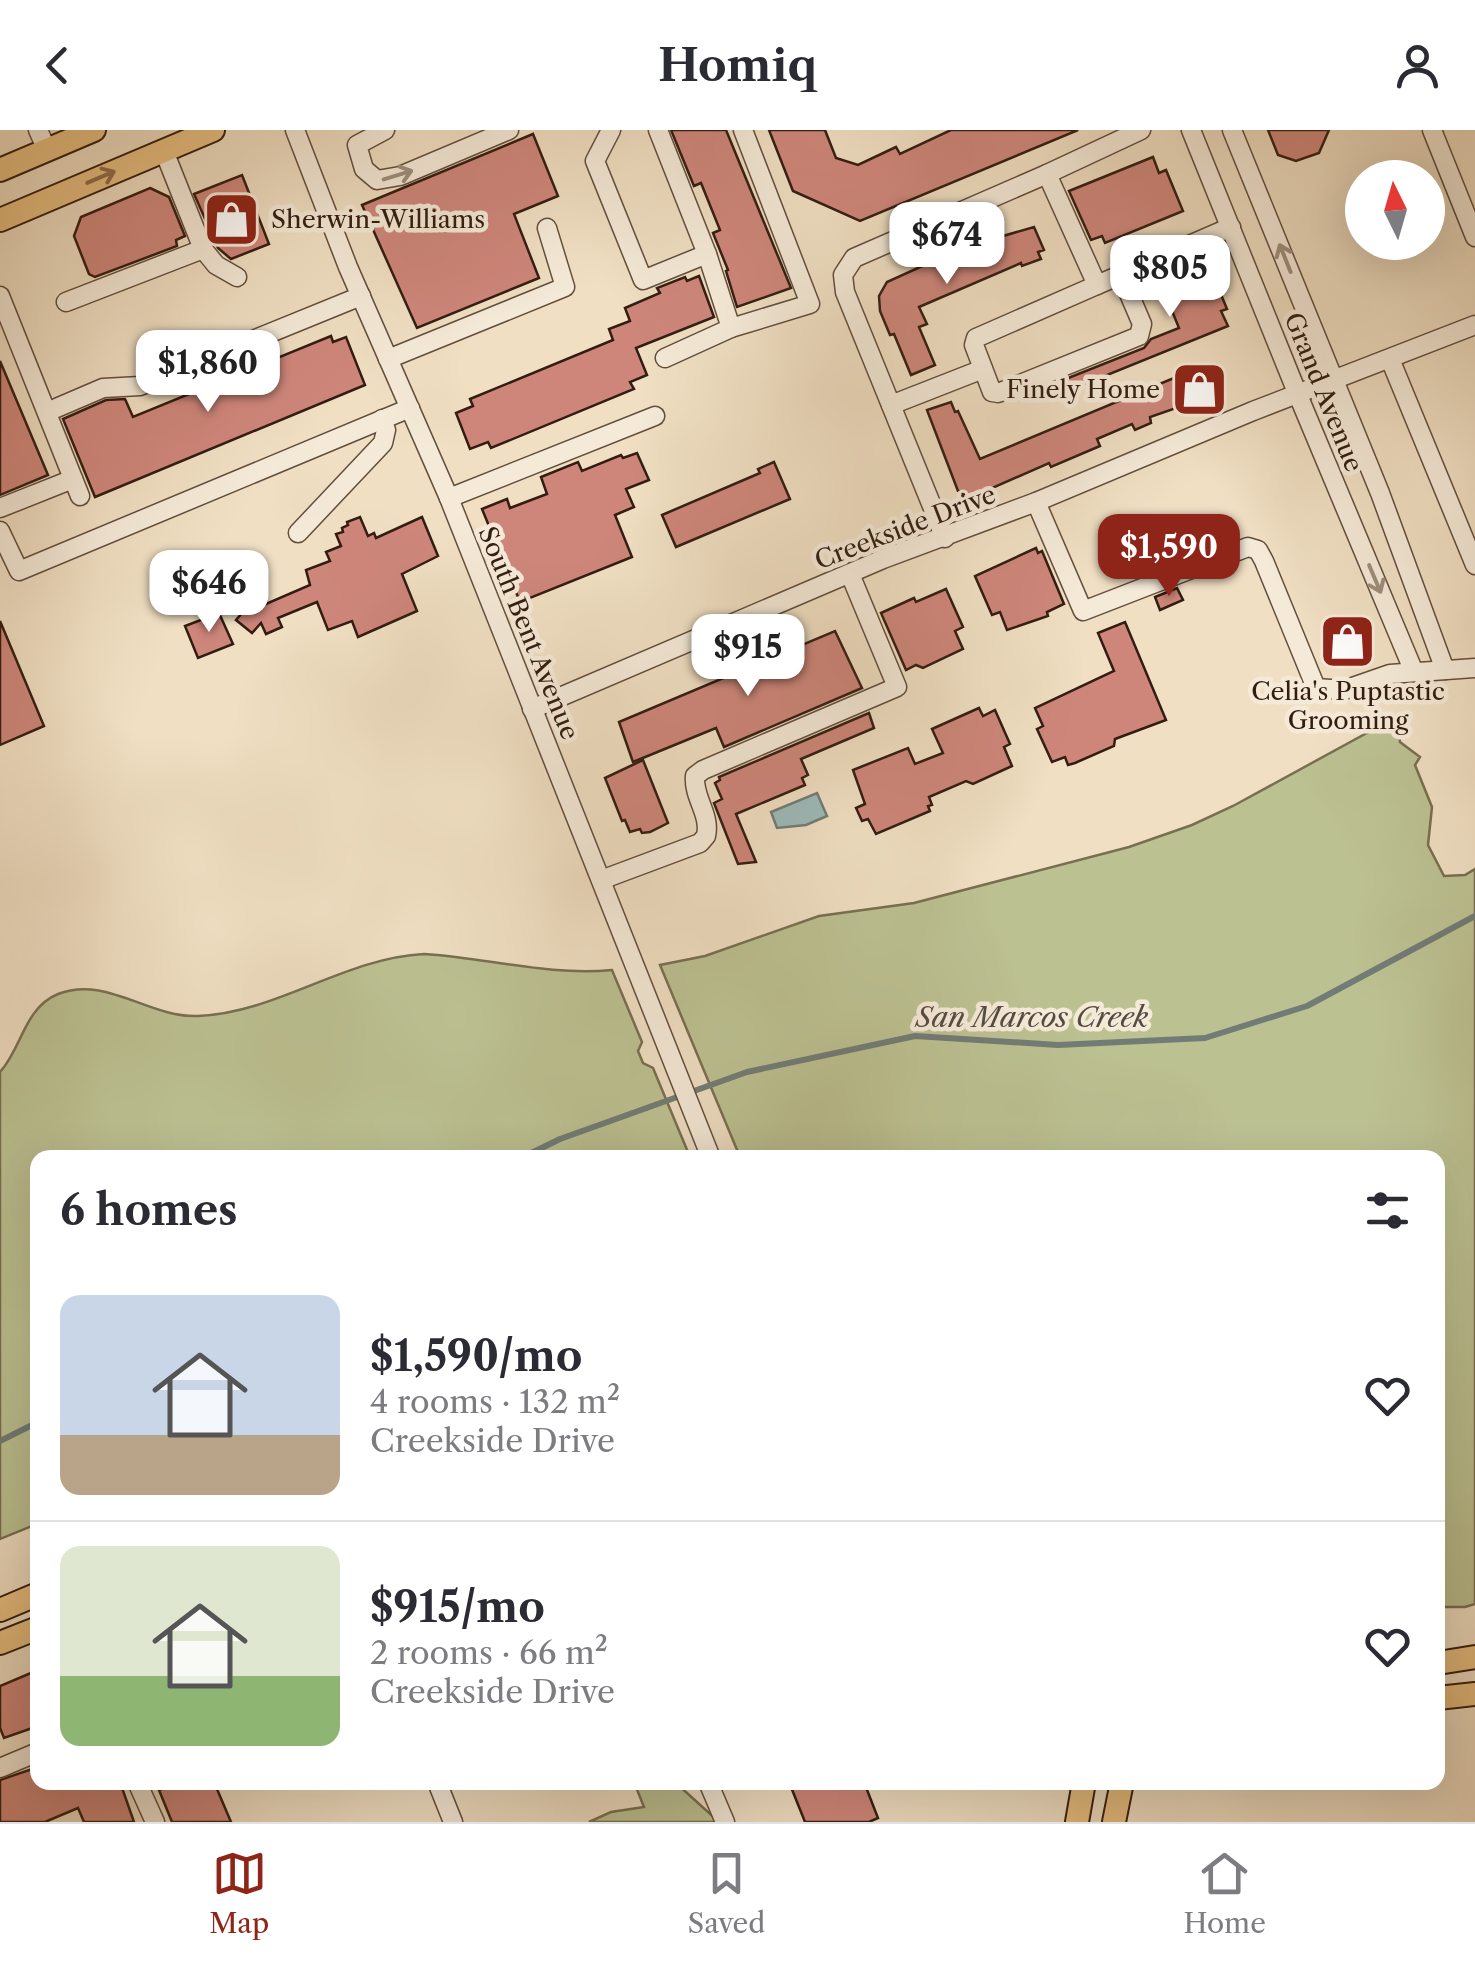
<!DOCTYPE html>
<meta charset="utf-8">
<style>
:root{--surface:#fff;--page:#f7f7f7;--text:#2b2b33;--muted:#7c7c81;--line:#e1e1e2;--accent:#8f2418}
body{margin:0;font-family:"Libre Caslon Text",serif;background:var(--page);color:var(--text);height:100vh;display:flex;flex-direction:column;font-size:38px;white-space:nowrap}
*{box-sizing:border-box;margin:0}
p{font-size:32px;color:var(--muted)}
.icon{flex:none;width:55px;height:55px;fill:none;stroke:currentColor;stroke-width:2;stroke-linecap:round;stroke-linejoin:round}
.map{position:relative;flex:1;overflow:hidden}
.sheet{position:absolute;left:30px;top:1020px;width:1415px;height:640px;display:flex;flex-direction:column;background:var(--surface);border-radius:20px;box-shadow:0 10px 40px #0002}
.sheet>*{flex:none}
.needle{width:65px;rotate:355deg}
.buttons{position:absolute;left:1345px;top:30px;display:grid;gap:20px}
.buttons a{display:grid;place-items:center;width:100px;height:100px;border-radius:50%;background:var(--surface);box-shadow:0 10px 40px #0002;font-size:50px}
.price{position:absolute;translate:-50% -85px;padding:0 22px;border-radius:20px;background:#fff;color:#222;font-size:32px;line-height:65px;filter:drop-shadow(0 2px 5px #0008)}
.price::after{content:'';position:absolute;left:50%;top:60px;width:30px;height:22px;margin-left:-15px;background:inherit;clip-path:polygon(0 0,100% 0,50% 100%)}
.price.on{background:var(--accent);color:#fff}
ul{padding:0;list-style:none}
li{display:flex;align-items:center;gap:30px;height:250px;padding:0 30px}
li+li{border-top:2px solid var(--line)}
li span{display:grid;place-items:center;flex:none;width:280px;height:200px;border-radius:20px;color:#555}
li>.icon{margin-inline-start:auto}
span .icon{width:120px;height:120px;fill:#fffc;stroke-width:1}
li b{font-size:42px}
h2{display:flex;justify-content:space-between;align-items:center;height:120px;padding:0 30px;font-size:42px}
header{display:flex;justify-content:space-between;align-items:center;height:130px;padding:0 30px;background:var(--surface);font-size:45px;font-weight:700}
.tabs{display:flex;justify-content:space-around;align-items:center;height:140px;border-top:2px solid var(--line);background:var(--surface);font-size:28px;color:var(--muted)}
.tabs a{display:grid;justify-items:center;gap:5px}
.tabs .on{color:var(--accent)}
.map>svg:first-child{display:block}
.green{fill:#bcc192;stroke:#786f51;stroke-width:2.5}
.water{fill:#9cbbba;stroke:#727c76;stroke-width:2.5}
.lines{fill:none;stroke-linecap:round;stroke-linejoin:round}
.stream{stroke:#727c76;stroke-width:6}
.building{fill:#ce867b;stroke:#331d10;stroke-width:2.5}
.minor-casing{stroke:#624e3d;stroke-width:21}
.major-casing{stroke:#331d10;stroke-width:26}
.minor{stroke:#f5ead8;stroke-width:18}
.major{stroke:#e8c082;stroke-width:22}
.oneway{stroke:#9e8e7e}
.oneway2{stroke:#8e6e49}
.labels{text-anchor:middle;stroke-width:9;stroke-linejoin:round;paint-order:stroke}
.poi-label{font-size:25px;fill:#331d10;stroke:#f5ead8;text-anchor:start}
.street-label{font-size:25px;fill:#331d10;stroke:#f5ead8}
.water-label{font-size:28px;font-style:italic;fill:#524c43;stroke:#f5ead8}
</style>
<header><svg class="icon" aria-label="back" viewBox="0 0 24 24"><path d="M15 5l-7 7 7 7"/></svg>Homiq<svg class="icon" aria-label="person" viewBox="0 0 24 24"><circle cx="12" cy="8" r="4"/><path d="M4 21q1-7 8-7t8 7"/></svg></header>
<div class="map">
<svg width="1475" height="1692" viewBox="0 0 1475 1692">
<rect width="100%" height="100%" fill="#f0dfc3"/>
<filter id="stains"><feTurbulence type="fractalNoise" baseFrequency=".002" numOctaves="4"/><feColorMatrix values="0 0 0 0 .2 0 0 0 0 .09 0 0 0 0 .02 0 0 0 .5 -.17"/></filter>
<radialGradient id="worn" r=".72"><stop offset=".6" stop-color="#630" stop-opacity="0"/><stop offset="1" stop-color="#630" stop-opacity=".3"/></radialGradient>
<g class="green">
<polygon points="1387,592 1398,593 1400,612 1420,627 1415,635 1432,677 1428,715 1444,746 1465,745 1475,739 1475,1474 1465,1477 1438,1477 1438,1028 740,1027 660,835 705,826 819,786 914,773 1129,717 1192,695 1233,676"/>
<path d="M 424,824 C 488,828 548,846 612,840 L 642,912 L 638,921 L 643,933 L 653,938 L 690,1027 L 38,1028 L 37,1394 L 0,1409 L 0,942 C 22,918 24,878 58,864 C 106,845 149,888 198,886 C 277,883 344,828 424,824 Z"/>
<polygon points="634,1652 676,1653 719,1692 589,1692 611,1682 644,1677"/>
</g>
<polygon class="water" points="817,663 827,686 806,695 777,698 771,682"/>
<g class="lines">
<g class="stream">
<polyline points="521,1028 560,1009 747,942 915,906 1058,915 1205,908 1307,876 1475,786"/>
<polyline points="0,1311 38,1292"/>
</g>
</g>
<g class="building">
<polygon points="671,0 726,0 791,158 737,177 726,141 728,140 713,103 720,100 701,53 694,56"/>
<polygon points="769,0 825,0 836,28 858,35 896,17 900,24 951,0 1078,0 860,91 793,61"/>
<polygon points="1268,0 1329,0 1319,23 1296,31 1278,25"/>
<polygon points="533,4 558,66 514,84 539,148 417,198 362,75"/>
<polygon points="1153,27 1159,43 1166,40 1183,81 1105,113 1102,106 1091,110 1069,61"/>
<polygon points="242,45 269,114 231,129 218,118 194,64"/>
<polygon points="150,58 169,67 185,106 176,110 177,116 95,147 89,144 74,106 81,87"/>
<polygon points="1034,97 1044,120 1038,122 1041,129 1022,136 1021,133 919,177 927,194 919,197 935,235 911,245 894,204 890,205 880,181 879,166 887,152 962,118"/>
<polygon points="1205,126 1227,179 1221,181 1228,196 1053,267 1048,256 1144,218 1151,209 1179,198 1157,144"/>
<polygon points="699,146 714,187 636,218 647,245 630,252 634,259 491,318 488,312 470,319 456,283 473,276 470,269 613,210 609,199 630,191 625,178 660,163 657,158 685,147 687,151"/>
<polygon points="331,206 333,212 346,207 365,255 95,367 63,289 106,270 125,269 133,287"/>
<polygon points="0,231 48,345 0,365"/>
<polygon points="1205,235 1210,259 1205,268 1150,287 1151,293 1135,300 1132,294 1097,309 1100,316 1051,337 1049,333 972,367 958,361 927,280 951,272 955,282 958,281 980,329"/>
<polygon points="637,323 649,350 626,359 634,377 615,385 632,427 520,472 482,379 507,369 510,378 547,364 541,347 578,332 582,341 621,325 623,328"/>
<polygon points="774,332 790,369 676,417 662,385 760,343 758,339"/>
<polygon points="360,387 368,406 374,403 376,408 422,387 438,426 402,444 417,481 358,507 352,491 328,500 317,472 278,488 282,497 266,504 261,493 252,503 236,490 248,476 252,480 310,455 306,440 330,431 326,422 341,416 336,404 343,402 342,398 348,395 347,392"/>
<polygon points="1036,418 1038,423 1042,421 1064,474 1047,482 1048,486 1007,500 1000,482 992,485 975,446"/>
<polygon points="1177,458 1183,470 1160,480 1155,467"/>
<polygon points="946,459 963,497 955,501 963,519 923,538 916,535 906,540 881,483 914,468 916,472"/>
<polygon points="219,483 233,514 198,528 185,496"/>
<polygon points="0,491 44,596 0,615"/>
<polygon points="1125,492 1166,590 1115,609 1114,616 1075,633 1068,635 1065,627 1052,632 1037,599 1043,596 1035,578 1114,541 1098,503"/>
<polygon points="835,501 862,558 724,617 716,598 633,632 619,592"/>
<polygon points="979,578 983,586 995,580 1010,614 1004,617 1012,636 973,654 966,651 929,667 932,675 928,676 930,681 876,704 868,689 862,691 856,678 865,674 853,640 908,618 915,634 943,623 932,599"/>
<polygon points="869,583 874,598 801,629 808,645 802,648 805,655 736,684 756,732 738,734 714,673 722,669 715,653 720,650 719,647"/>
<polygon points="643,630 668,693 650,702 642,703 640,699 630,702 625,690 622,691 605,648"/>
<polygon points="38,1540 38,1596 4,1608 0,1598 0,1556"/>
<polygon points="38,1637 38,1652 120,1652 134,1692 84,1692 78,1678 45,1692 0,1692 0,1650"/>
<polygon points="159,1652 214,1652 231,1692 172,1692 159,1660 162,1659"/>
<polygon points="789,1652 864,1652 878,1688 869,1692 805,1692"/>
</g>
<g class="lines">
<defs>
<g id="minor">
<polyline points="38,0 47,20"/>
<polyline points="295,0 348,137 449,368 711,1028"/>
<polyline points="385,0 357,15 364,39 377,50 400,46 509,0"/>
<polyline points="611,0 595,31 643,150 707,124 658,0"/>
<polyline points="1141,0 1047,44 1097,155 1231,97"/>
<polyline points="1191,0 1298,265 1414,542"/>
<polyline points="1232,0 1380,363 1445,540"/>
<polyline points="1432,0 1475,107"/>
<polyline points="164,21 203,119 216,135 237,147"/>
<polyline points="1097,155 976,208 974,215 992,262 998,263 1139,206 1142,194 1121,145"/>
<polyline points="0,166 80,366"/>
<polyline points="66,172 203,119"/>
<polyline points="731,198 810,174 743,0"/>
<polyline points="665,228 731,198 707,124"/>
<polyline points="388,229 565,157 547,98"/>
<polyline points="1390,229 1475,435"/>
<polyline points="891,275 983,239"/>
<polyline points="47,282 103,258 140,256 361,166"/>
<polyline points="449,368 655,286"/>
<polyline points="1036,372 1083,481 1248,417 1258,420 1264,431 1316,558 1344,560 1390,544 1475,538"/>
<polyline points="0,378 73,349"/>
<polyline points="0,401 19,441 410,278"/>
<polyline points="298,403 383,313 386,300 382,289"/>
<polyline points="945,408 845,162 843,145 854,128 1047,44"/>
<polyline points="532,579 883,429 1036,372 1253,281 1475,195"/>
<path d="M 601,750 L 700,713 L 706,706 C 711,684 693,668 695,646 L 703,640 L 897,557 L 850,444"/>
<polyline points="0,1638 38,1622"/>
<polyline points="137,1652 155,1692"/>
<polyline points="437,1652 453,1692"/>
<polyline points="708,1652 725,1692"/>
</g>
<g id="major">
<polyline points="0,40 94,0"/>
<polyline points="0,90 213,0"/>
<polyline points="0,1480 38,1464"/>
<polyline points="0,1513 38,1498"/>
<polyline points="1438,1533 1475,1527"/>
<polyline points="1438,1568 1475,1564"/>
<polyline points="1077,1692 1084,1652"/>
<polyline points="1114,1692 1122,1652"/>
</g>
</defs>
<use href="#minor" class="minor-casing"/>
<use href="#major" class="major-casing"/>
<use href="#minor" class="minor"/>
<use href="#major" class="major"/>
</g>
<defs><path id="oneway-shaft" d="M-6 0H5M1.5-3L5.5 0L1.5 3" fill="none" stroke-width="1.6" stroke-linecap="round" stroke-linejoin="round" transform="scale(2.5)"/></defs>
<g class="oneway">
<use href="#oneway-shaft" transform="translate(398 45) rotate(-17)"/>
<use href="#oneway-shaft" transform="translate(1285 128) rotate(-112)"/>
<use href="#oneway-shaft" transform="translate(1375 449) rotate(67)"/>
</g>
<use class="oneway2" href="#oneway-shaft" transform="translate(101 47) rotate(-23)"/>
<defs>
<symbol id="shop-square" viewBox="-11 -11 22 22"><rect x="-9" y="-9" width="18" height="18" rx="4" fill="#8f2418" stroke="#f5ead8"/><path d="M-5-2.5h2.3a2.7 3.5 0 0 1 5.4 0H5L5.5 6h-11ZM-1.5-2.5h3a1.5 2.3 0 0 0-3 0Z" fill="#fff"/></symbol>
</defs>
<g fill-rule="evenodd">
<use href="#shop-square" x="200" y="58" width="63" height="63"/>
<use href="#shop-square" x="1168" y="228" width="63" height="63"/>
<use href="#shop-square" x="1316" y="480" width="63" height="63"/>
</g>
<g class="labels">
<g class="poi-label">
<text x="271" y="98">Sherwin-Williams</text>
<text x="1160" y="268" text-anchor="end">Finely Home</text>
<text x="1348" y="570" text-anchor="middle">Celia's Puptastic<tspan x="1348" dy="29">Grooming</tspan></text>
</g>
<g class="street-label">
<text transform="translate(1324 262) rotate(68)" y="9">Grand Avenue</text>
<text transform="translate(905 397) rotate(-21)" y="9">Creekside Drive</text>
<text transform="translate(529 503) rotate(68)" y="9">South Bent Avenue</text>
</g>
<g class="water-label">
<text x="1032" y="897">San Marcos Creek</text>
</g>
</g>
<rect width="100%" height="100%" filter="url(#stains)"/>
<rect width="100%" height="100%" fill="url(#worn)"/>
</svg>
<div class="buttons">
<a><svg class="needle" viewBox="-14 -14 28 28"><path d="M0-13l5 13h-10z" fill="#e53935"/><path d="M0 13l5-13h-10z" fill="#7c7c81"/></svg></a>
</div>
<b class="price" style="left:947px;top:157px">$674</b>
<b class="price" style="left:1170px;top:190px">$805</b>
<b class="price" style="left:208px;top:285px">$1,860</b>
<b class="price on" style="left:1169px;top:469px">$1,590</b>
<b class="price" style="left:209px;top:505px">$646</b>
<b class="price" style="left:748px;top:569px">$915</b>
<section class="sheet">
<h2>6 homes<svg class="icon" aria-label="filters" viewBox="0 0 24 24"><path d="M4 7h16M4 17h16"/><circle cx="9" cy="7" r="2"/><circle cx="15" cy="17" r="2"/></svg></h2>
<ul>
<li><span style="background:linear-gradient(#c9d6e8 70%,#b9a48a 0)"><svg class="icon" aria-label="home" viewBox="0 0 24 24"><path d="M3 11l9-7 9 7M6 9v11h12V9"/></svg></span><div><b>$1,590/mo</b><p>4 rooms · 132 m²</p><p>Creekside Drive</p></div><svg class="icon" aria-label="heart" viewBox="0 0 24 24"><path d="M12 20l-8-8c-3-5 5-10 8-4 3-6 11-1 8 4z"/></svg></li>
<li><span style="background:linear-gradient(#dfe7d0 65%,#8fb573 0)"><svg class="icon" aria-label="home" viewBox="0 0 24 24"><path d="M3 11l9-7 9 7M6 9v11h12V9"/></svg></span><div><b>$915/mo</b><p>2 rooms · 66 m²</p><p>Creekside Drive</p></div><svg class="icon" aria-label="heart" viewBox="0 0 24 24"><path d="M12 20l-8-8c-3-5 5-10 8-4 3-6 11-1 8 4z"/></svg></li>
</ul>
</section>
</div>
<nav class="tabs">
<a class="on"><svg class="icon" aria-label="map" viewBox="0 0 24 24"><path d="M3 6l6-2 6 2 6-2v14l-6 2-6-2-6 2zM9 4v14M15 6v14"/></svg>Map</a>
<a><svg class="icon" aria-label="saved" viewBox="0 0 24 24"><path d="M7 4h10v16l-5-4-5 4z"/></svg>Saved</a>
<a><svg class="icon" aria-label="home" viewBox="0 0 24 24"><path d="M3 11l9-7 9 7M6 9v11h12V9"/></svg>Home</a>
</nav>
